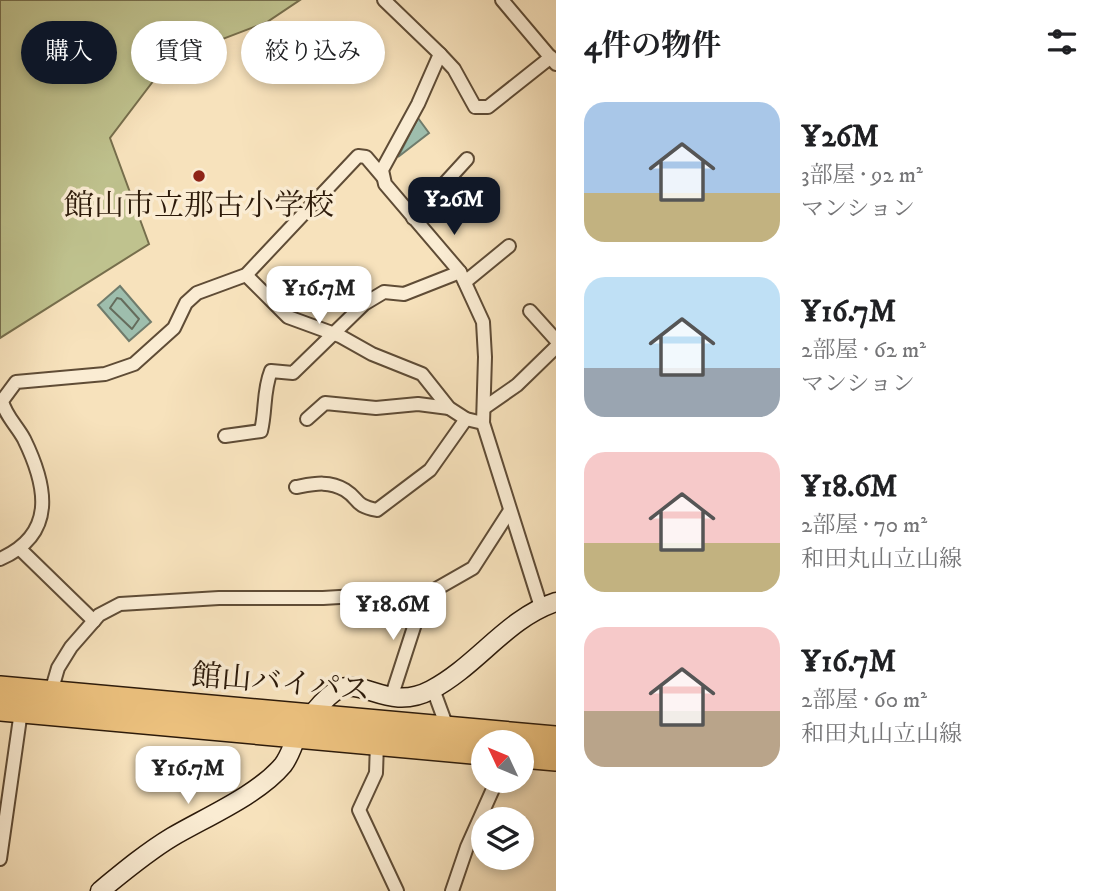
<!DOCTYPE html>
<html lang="ja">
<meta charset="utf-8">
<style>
:root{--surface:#fff;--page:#f2f2f2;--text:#202124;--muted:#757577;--accent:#111827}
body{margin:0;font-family:"IM FELL DW Pica","Noto Serif JP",serif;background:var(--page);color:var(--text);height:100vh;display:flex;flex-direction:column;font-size:26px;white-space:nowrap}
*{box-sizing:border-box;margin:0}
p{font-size:23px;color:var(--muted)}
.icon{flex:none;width:38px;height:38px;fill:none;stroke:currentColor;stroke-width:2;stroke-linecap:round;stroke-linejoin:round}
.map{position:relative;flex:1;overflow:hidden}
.details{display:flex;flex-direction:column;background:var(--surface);width:553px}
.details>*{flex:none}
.top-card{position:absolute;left:21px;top:21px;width:429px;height:63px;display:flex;gap:14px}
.needle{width:46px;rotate:314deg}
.fabs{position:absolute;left:471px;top:730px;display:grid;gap:14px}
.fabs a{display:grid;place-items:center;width:63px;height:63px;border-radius:50%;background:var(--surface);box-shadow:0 4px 10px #0003;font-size:35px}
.price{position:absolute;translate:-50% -60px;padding:0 16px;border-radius:14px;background:#fff;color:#222;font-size:23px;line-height:46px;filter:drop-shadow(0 2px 4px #0008)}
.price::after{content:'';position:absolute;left:50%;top:42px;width:21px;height:16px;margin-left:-10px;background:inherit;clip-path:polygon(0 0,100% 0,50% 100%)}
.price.current{background:var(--accent);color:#fff}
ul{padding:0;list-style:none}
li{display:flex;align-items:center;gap:21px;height:175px;padding:0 28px}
li span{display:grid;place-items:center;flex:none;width:196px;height:140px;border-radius:21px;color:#555}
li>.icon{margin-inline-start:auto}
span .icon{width:84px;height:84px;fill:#fffc;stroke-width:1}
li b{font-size:30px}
h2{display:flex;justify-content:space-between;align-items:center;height:84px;padding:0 28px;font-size:30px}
.pill{padding:0 24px;border-radius:32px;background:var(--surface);box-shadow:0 4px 10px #0003;font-size:24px;line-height:63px}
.pill.current{background:var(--accent);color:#fff}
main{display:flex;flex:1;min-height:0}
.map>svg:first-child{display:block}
.green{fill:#bfc28e;stroke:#766e4c;stroke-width:2}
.water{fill:#9ebead;stroke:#707c6c;stroke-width:2}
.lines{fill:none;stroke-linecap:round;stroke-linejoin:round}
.shore{stroke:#656c5c;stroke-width:2}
.street-casing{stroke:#5f4c36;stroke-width:16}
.secondary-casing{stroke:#2c1a0a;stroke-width:21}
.highway-casing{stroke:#2c1a0a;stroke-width:26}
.street{stroke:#faecd3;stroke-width:12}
.secondary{stroke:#faecd3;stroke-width:18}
.highway{stroke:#ecc17e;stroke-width:23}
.poi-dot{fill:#8f2418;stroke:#faecd3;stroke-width:2.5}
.labels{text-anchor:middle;stroke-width:7;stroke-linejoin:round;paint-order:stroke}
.poi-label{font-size:30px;fill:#2c1a0a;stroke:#faecd3}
.street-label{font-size:30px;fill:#2c1a0a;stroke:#faecd3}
</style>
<main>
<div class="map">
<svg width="556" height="891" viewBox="0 0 556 891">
<rect width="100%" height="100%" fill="#f7e2bc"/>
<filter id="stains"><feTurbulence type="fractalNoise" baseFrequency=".00286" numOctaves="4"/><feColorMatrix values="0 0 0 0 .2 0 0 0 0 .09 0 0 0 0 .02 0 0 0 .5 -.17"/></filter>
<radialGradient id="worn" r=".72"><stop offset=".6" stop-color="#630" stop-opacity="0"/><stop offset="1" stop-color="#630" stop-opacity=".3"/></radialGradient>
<polygon class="green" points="0,0 300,0 267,22 170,59 110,138 149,244 0,338"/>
<g class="water">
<polygon points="418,118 429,133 398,157"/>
<polygon points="120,286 151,322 129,341 98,305"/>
</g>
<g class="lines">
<polygon class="shore" points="117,298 121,299 139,319 132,329 110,308"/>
<defs>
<g id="street">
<polyline points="384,0 440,54 418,104 382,170 385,184 460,272 483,322 485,357 483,423 541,607"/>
<polyline points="502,0 556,64"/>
<polyline points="440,54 454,69 475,107 488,107 551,57"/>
<polyline points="413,218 467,159"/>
<polyline points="246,275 288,317 340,336 372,354 422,374 449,408 466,419 483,423"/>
<polyline points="465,282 509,246"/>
<polyline points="530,311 556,340"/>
<polyline points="484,408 517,385 556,347"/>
<polyline points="307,419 325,403 376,408 418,404 449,408"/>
<path d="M 225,436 L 261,431 C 266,410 263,391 271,371 L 293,373 L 364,304 L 384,292 L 404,294 L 460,272"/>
<path d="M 296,487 C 313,484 329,480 345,490 C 361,500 353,505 377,510 L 430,470 L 466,419"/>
<polyline points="20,549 94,621"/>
<path d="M 0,559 C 57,534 47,486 24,439 C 17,426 5,415 2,401 L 16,382 L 105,374 L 134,364 L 174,328 L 186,303 L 197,293 L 246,275 L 358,156 L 366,157 L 383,177"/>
<polyline points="433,689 447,727"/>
<polyline points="51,692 58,668 71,647 99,615 120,604 219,598 323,598 406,593 424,596 473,568 509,512"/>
<polyline points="391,698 424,596"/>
<polyline points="377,743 376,773 359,810 397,891"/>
<polyline points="0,859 21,711"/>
<polyline points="452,891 467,847 497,780"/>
</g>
<path id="secondary" d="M 100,891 C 123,872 147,852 172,837 C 206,817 258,795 283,765 C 290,756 292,746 297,737 C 305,722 324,697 339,689 C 364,678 389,712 431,690 C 477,666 507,618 556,602"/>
<g id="highway">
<polyline points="0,688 556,738"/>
<polyline points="0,709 483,753"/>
<polyline points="522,756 556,759"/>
</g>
</defs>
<use href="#street" class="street-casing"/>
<use href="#secondary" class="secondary-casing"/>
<use href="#highway" class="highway-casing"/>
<use href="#street" class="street"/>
<use href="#secondary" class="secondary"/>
<use href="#highway" class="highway"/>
</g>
<circle class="poi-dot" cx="199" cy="176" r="7"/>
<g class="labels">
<g class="poi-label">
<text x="199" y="215">館山市立那古小学校</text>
</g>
<g class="street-label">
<text transform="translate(281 682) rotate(5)" y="10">館山バイパス</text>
</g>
</g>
<rect width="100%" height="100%" filter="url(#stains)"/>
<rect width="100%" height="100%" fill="url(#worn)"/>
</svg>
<div class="fabs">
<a><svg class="needle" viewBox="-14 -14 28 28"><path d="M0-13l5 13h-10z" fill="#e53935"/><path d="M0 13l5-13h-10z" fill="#757577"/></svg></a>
<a><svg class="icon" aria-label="layers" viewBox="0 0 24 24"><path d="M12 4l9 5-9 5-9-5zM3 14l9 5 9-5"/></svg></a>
</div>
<b class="price current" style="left:454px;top:237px">¥26M</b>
<b class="price" style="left:319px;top:326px">¥16.7M</b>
<b class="price" style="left:393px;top:642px">¥18.6M</b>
<b class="price" style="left:188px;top:806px">¥16.7M</b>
<div class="top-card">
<a class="pill current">購入</a>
<a class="pill">賃貸</a>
<a class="pill">絞り込み</a>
</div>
</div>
<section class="details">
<h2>4件の物件<svg class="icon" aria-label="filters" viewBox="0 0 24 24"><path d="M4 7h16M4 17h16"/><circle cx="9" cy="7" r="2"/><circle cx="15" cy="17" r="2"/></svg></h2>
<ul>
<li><span style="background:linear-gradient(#a9c7e8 65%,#c2b280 0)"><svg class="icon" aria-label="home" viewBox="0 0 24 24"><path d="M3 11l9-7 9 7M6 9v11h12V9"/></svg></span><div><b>¥26M</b><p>3部屋 · 92 m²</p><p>マンション</p></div></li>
<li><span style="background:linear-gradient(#bfe0f5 65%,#9aa5b1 0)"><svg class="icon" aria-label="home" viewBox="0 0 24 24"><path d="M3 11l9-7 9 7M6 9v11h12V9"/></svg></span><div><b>¥16.7M</b><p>2部屋 · 62 m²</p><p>マンション</p></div></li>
<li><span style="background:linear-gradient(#f6c9c9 65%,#c2b280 0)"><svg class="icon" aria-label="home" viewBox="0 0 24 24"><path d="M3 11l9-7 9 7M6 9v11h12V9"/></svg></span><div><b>¥18.6M</b><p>2部屋 · 70 m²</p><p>和田丸山立山線</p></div></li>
<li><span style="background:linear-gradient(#f6c9c9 60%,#b9a48a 0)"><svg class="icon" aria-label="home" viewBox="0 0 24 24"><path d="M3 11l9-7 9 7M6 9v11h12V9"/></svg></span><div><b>¥16.7M</b><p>2部屋 · 60 m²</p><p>和田丸山立山線</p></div></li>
</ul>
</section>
</main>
